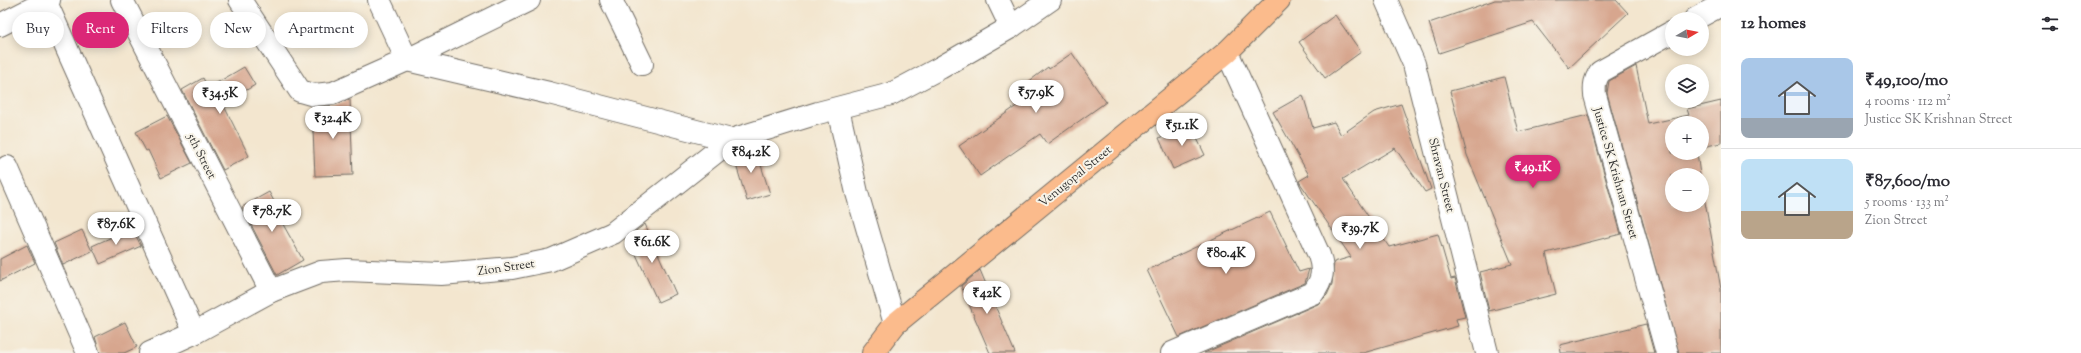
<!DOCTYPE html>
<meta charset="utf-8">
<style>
:root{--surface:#fff;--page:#f7f7f7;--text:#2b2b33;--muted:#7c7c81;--line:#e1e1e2;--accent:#db2777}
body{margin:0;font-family:"Sorts Mill Goudy",serif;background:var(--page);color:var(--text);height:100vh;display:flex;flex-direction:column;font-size:15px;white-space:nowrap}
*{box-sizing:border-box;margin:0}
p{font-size:13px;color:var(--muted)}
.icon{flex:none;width:22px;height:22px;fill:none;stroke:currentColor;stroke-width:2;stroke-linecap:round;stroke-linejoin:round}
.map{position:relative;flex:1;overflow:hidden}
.panel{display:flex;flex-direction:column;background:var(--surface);width:360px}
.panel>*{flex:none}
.hud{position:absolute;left:12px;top:12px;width:380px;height:36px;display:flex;gap:8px}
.needle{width:26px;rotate:80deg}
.buttons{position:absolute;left:1665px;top:12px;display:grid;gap:8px}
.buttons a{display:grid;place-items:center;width:44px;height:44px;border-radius:50%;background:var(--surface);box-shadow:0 2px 10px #0003;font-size:20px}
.price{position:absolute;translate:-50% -34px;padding:0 9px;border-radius:14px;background:#fff;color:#222;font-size:13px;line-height:26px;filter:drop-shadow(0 1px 2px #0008)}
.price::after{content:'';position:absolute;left:50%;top:24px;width:12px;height:9px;margin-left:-6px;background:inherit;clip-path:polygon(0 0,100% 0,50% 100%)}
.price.current{background:var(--accent);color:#fff}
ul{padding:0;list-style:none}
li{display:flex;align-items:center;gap:12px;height:100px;padding:0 20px}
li+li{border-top:1px solid var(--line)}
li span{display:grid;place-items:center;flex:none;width:112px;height:80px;border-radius:8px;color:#555}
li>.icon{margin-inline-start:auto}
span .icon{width:48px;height:48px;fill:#fffc;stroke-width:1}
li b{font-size:17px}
h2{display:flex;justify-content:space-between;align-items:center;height:48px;padding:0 20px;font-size:17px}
.pill{padding:0 14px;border-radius:18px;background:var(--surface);box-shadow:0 2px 10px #0003;font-size:14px;line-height:36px}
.pill.current{background:var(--accent);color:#fff}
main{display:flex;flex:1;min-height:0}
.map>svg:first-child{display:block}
.building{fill:#d7a68e}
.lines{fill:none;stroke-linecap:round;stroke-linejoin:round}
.minor-casing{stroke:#716c64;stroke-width:24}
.major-casing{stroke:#716c64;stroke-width:24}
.minor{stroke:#fff;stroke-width:22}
.major{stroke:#fbbb8c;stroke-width:22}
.labels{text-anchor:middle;stroke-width:4;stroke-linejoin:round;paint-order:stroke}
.street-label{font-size:12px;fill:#2b2b2b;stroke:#f7f3e8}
</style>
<main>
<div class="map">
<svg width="1721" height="353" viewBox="0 0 1721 353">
<rect width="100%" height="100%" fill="#f7f3e8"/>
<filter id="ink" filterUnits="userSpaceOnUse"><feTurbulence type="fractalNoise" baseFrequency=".025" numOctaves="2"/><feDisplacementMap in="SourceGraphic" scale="8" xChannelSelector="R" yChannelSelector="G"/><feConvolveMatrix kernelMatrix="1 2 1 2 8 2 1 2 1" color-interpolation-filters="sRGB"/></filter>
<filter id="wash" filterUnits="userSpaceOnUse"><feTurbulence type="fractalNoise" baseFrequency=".012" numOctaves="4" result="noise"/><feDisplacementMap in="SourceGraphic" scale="16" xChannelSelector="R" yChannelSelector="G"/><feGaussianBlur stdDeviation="0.9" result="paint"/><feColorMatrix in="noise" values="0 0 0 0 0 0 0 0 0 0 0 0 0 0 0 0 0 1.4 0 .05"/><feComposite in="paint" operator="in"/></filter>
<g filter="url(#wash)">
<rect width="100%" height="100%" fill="#f3e6cf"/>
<g id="blocks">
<g class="building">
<polygon points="1495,0 1616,0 1628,13 1569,68 1533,22 1439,53 1429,23"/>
<polygon points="1335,15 1361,52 1325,78 1299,42"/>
<polygon points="1072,53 1106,102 1047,144 1040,134 980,176 959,146 1018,105 1011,95 1048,67 1049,69"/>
<polygon points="1636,66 1648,124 1689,115 1687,109 1721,101 1721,143 1702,147 1702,123 1672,123 1672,153 1697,153 1700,175 1672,175 1672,205 1702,205 1702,186 1721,289 1721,353 1679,353 1607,93 1609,81"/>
<polygon points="244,67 255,85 223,104 249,156 223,170 182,90 203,78 208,88"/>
<polygon points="1504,77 1518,132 1588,115 1621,234 1546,253 1556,294 1489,311 1480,272 1512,264 1467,155 1450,91"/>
<polygon points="1303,95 1313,128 1334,122 1341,135 1374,112 1401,104 1431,189 1425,192 1395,148 1343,179 1389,247 1438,234 1451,279 1455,278 1465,317 1456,319 1458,326 1363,353 1204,353 1318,304 1327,295 1332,284 1334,262 1351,257 1300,183 1299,181 1309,175 1273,112"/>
<polygon points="350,99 353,175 315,176 312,107 335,105"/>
<polygon points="167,116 192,163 161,178 148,150 146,151 136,132"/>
<polygon points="1190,124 1205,155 1173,169 1159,138"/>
<polygon points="755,146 770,194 747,201 733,155 737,151"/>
<polygon points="269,192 283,218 280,219 303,260 277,275 242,207"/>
<polygon points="1270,212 1299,272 1309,269 1305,283 1179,337 1147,270"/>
<polygon points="645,224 676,294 658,302 628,237"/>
<polygon points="132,228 141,246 100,264 92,246"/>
<polygon points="82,230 92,251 63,265 54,243"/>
<polygon points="27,245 35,263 0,281 0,259"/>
<polygon points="980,270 1015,353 990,353 961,286"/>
<polygon points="125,322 137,347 124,353 100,353 95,337"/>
<polygon points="1646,324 1654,353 1561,353 1560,345"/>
</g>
</g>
</g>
<g filter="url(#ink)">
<use href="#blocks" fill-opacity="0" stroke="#716c64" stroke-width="1"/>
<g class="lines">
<defs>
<g id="minor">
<polyline points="45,0 194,333"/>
<polyline points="122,0 271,291"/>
<polyline points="240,0 300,91 314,95 333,93 407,60 529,0"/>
<polyline points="379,0 407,60"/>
<polyline points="611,0 642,64"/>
<polyline points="998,0 1011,27"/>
<polyline points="1386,0 1414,64 1487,353"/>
<polyline points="1695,19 1721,5"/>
<polyline points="0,25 49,0"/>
<polyline points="407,60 549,93 731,140"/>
<polyline points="838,109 857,193 895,324"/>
<polyline points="7,167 88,353"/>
<polyline points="150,353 194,333 271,291 321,272 347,270 441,274 512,268 551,260 613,233 731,140 818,113 891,94 940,68 1011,27 1050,0"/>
<path d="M 1172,353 L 1313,293 C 1323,280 1324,270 1319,255 L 1227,52"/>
<path d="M 1667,353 L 1595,95 C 1594,85 1595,80 1600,72 L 1672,32"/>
</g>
<polyline id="major" points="873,353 895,324 1227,52 1279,0"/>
</defs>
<use href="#minor" class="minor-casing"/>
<use href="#major" class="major-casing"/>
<use href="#minor" class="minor"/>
<use href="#major" class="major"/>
</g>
</g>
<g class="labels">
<g class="street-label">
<text transform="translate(202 156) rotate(63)" y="4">5th Street</text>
<text transform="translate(1616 173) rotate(74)" y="4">Justice SK Krishnan Street</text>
<text transform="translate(1442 175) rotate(76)" y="4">Shravan Street</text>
<text transform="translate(1075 176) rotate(-39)" y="4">Venugopal Street</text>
<text transform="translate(506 267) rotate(-8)" y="4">Zion Street</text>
</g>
</g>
</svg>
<div class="buttons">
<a><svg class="needle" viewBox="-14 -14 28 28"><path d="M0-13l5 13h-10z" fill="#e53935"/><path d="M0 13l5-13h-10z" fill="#7c7c81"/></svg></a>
<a><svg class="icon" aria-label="layers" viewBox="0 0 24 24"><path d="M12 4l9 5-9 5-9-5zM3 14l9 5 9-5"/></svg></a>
<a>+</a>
<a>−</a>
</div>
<b class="price" style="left:1036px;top:114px">₹57.9K</b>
<b class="price" style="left:220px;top:115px">₹34.5K</b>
<b class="price" style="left:333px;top:140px">₹32.4K</b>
<b class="price" style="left:1182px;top:147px">₹51.1K</b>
<b class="price" style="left:751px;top:174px">₹84.2K</b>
<b class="price current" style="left:1533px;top:189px">₹49.1K</b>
<b class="price" style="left:272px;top:233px">₹78.7K</b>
<b class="price" style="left:116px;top:246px">₹87.6K</b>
<b class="price" style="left:1360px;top:250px">₹39.7K</b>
<b class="price" style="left:652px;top:264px">₹61.6K</b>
<b class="price" style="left:1226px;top:275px">₹80.4K</b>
<b class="price" style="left:987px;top:315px">₹42K</b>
<div class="hud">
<a class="pill">Buy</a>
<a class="pill current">Rent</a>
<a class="pill">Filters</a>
<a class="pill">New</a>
<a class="pill">Apartment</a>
</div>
</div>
<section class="panel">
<h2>12 homes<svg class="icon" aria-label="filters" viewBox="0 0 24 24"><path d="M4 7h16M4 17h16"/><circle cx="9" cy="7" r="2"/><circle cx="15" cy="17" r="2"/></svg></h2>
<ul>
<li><span style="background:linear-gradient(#a9c7e8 75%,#9aa5b1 0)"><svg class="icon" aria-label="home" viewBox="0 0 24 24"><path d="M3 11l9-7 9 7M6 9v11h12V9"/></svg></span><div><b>₹49,100/mo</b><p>4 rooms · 112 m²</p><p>Justice SK Krishnan Street</p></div></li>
<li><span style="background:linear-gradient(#bfe0f5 65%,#b9a48a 0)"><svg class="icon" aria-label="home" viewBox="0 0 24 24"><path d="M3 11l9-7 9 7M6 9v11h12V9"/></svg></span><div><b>₹87,600/mo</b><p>5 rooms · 133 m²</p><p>Zion Street</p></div></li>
</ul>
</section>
</main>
